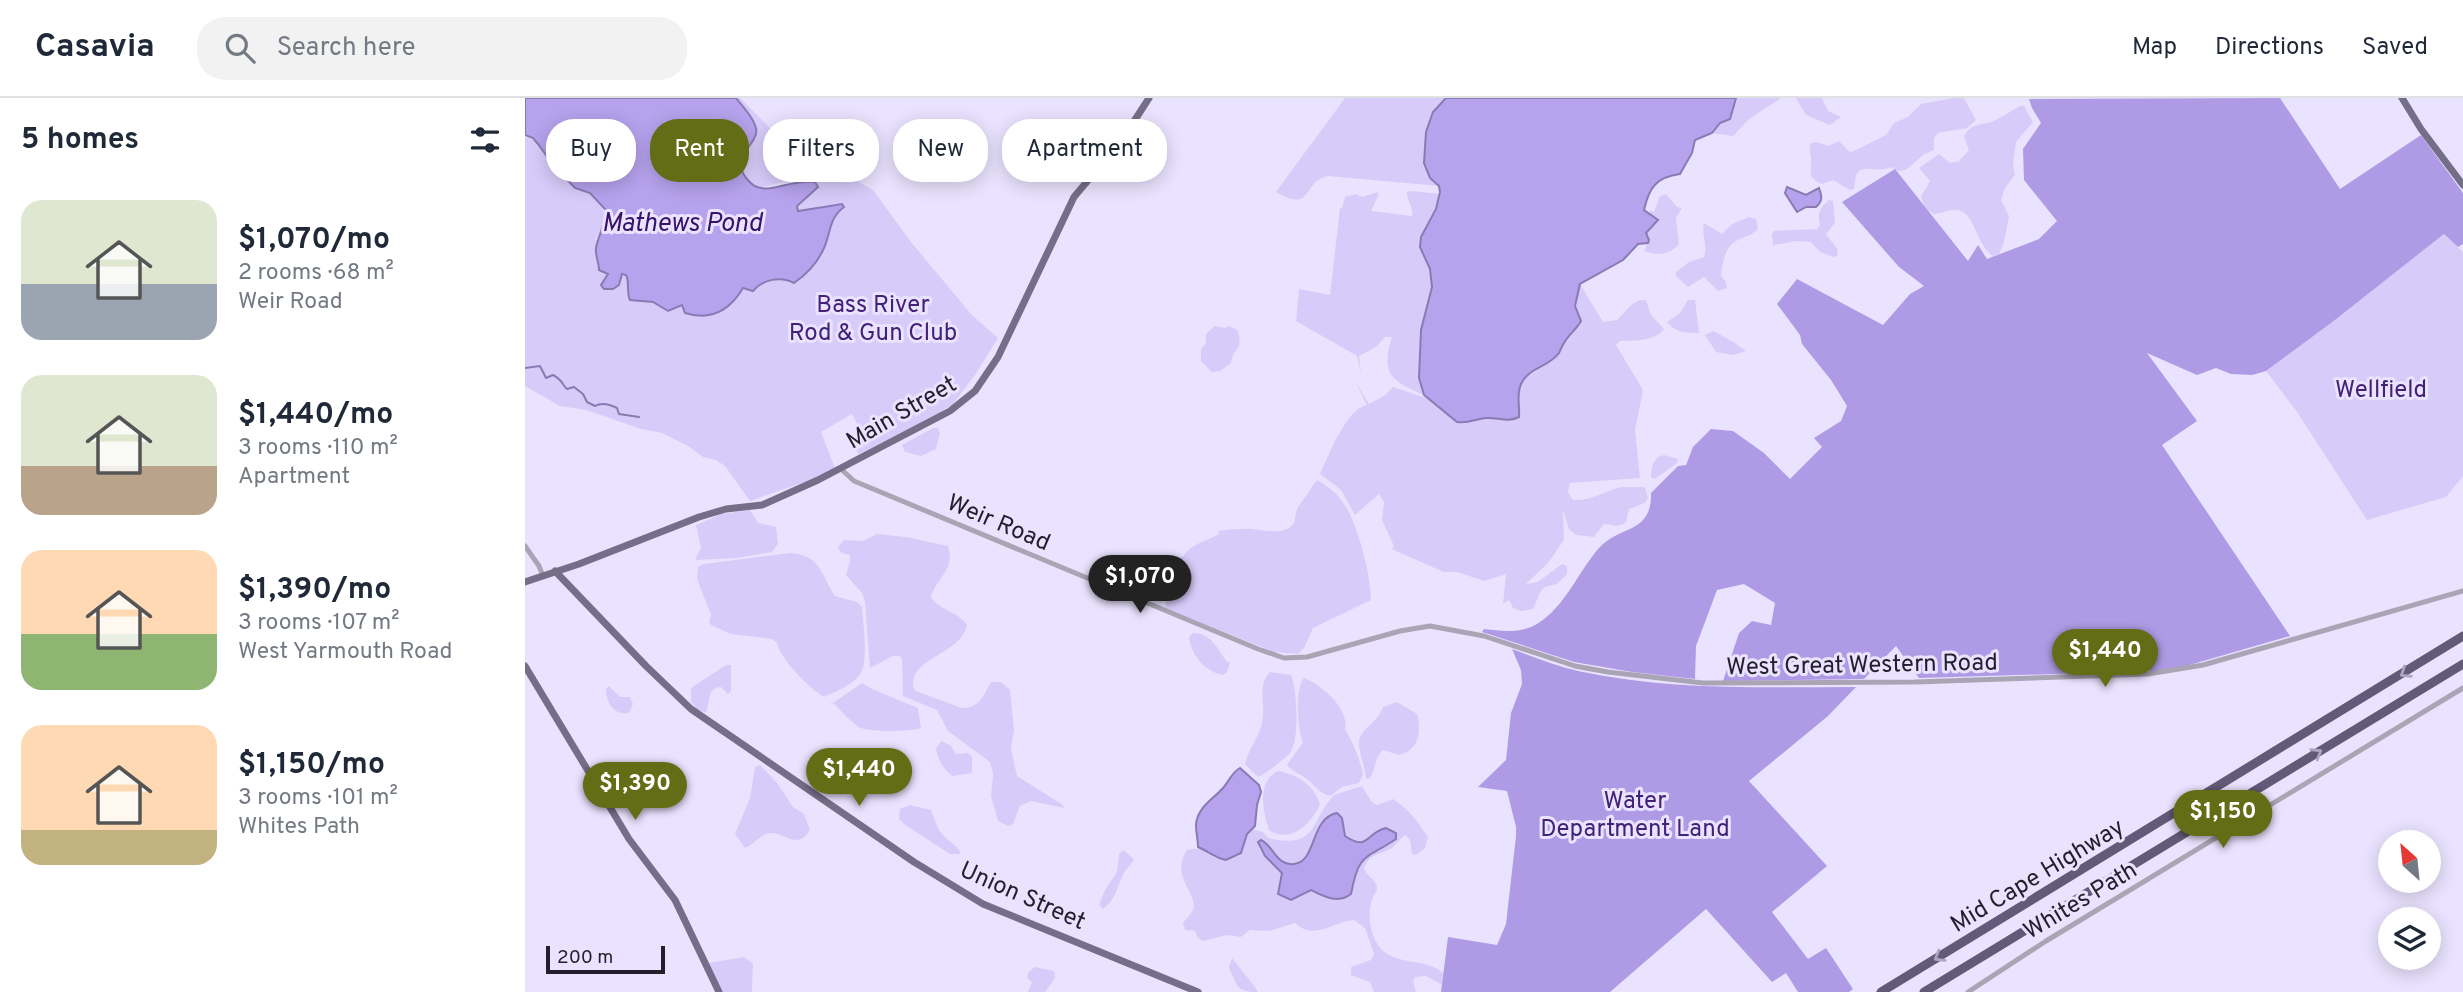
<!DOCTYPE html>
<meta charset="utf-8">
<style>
:root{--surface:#fff;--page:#f2f2f3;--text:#1f2937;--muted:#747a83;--line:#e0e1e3;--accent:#636d15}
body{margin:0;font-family:Overpass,sans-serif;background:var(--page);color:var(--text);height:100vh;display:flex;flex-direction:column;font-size:26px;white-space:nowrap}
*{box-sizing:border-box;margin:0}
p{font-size:23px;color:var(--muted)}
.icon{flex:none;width:38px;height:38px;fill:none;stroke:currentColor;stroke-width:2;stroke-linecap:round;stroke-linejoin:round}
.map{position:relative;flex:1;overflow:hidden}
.details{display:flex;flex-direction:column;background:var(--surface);width:525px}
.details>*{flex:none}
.banner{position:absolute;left:21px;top:21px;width:665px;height:63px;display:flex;gap:14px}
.needle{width:46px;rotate:333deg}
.controls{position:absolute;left:1853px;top:732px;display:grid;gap:14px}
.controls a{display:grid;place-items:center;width:63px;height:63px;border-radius:50%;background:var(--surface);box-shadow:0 4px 18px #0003;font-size:35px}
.scale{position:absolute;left:21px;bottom:18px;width:119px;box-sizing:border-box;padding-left:7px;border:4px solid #221e2b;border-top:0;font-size:19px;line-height:24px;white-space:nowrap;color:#221e2b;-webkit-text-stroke:5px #eae3ff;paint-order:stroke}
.price{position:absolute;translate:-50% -60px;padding:0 16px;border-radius:24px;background:var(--accent);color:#fff;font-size:23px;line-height:46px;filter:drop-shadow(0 2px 4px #0008)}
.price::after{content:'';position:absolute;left:50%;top:42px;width:21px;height:16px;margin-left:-10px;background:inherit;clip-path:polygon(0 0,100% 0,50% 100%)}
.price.current{background:#222;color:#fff}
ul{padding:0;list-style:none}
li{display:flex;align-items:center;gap:21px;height:175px;padding:0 21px}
li span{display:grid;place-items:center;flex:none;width:196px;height:140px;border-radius:21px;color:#555}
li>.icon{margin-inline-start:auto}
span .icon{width:84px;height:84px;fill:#fffc;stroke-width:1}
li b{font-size:30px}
h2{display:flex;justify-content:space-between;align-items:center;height:84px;padding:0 21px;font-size:30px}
.tag{padding:0 24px;border-radius:28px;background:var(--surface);box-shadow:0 4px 18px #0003;font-size:24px;line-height:63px}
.tag.current{background:var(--accent);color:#fff}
header{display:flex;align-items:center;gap:42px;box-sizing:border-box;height:98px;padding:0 35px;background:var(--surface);border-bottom:2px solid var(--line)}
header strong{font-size:33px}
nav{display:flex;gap:38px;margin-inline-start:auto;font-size:24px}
.search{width:490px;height:63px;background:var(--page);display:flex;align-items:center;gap:18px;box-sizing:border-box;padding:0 24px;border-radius:28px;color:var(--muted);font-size:26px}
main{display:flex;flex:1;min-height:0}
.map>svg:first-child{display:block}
.green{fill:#d7ccf9;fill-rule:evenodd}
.forest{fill:#af9be5}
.water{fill:#b7a2ed;stroke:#8a7ab3;stroke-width:2}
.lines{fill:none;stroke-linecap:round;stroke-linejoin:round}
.stream{stroke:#8a7ab3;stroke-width:2}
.minor{stroke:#a9a5b4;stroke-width:5}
.major{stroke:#756e88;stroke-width:7}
.highway{stroke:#625a78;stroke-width:9}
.oneway{stroke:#ada5c2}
.labels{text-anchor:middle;stroke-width:6;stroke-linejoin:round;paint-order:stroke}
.park-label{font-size:24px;fill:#422176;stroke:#eae3ff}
.street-label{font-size:24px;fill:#221e2b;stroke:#eae3ff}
.water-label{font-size:26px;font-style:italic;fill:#381369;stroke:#eae3ff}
</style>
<header>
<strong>Casavia</strong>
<div class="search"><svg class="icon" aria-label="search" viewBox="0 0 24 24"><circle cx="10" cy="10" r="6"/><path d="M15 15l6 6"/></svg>Search here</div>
<nav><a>Map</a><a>Directions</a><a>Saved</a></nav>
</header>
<main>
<section class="details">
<h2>5 homes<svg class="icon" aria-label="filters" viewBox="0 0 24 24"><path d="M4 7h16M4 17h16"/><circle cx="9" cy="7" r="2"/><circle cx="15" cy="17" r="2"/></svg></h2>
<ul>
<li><span style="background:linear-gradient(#dfe7d0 60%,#9aa5b1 0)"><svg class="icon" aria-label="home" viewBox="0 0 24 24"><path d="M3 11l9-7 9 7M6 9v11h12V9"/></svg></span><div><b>$1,070/mo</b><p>2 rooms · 68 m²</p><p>Weir Road</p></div></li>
<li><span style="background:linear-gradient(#dfe7d0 65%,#b9a48a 0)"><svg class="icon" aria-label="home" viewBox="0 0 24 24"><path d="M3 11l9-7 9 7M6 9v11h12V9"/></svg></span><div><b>$1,440/mo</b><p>3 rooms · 110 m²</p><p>Apartment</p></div></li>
<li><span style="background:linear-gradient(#ffd9b3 60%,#8fb573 0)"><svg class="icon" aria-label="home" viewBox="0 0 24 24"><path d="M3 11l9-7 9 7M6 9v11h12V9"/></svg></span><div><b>$1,390/mo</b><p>3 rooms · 107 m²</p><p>West Yarmouth Road</p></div></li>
<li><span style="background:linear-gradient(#ffd9b3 75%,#c2b280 0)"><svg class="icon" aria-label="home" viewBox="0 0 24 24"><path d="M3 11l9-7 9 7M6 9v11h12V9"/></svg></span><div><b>$1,150/mo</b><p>3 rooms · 101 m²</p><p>Whites Path</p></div></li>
</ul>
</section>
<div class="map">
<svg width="1938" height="894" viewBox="0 0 1938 894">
<rect width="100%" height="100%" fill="#eae3ff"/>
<g class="green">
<path d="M 201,0 L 215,0 L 256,41 L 273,51 C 266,0 319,22 297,56 L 283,56 L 348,92 L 386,144 L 446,216 L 473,240 L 450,277 L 428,306 L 396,326 L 334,356 L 331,353 L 329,344 L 336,333 L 327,316 L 296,334 L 311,373 L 225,403 L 200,368 L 191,362 L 178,359 L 163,348 L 137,335 L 116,331 L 61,312 L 35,308 L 0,288 L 0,39 C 27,47 25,65 42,81 C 47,87 55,88 61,92 C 82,105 85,123 70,142 L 74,141 C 72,162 71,158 84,175 L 80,181 L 101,177 L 105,202 L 128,204 L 143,213 L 158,207 L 158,211 C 182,226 205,212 218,190 L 232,188 L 255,180 L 275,180 L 285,171 L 289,157 L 312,117 L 308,107 L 295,108 L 273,126 L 270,106 L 281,98 L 286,90 L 281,81 L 273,80 L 231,91 L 215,83 Z"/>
<path d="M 820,0 L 921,0 C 893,31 901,46 909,84 L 914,88 L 803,78 C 777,83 789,116 751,94 Z"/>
<polygon points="1211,0 1256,0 1224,21 1208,38 1187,35 1195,25 1205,20"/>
<polygon points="1271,0 1297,0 1303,13 1316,19 1305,27 1281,17"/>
<path d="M 1429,0 L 1439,0 L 1451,22 L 1442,30 L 1413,35 L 1409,40 L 1409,52 L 1398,57 L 1381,72 L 1373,73 L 1366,69 C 1354,75 1338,67 1333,74 C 1330,77 1330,86 1329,91 L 1325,92 L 1308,82 L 1297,86 C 1281,79 1287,74 1286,62 C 1286,54 1283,52 1286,45 L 1291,44 L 1303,48 L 1314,43 L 1325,54 L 1329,53 L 1361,37 L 1369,25 L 1383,19 L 1396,6 Z"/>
<path d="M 1495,8 L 1499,8 L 1508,24 L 1491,44 L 1488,65 L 1490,77 L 1480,90 L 1476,102 L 1484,118 L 1479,144 L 1474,156 L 1468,158 C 1451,147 1450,115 1433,112 C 1425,111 1417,115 1409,116 L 1400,110 L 1396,99 L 1405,83 L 1394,70 L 1414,56 L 1425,65 L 1434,63 L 1444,52 L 1439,38 C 1448,24 1455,28 1469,23 C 1478,19 1487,12 1495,8 Z"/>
<path d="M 887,93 L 915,96 L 911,111 L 896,139 L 895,148 L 905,171 L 907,189 L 896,232 L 894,256 L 894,280 L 899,297 C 866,283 855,275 867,239 L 860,239 L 851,249 L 834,258 L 836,275 L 832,258 L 771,223 L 774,191 L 805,197 L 815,110 L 817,110 L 820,99 L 831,96 L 837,99 L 852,94 L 854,96 L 846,113 L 887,118 C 889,109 881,103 882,94 Z"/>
<path d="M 1141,96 L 1152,109 L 1157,110 L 1151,120 L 1154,146 C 1144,157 1133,158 1119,153 L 1124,142 L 1121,135 L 1132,122 L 1124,117 L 1125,112 L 1129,114 L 1135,98 Z"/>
<path d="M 1304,102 L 1308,103 L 1310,125 L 1301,136 L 1313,152 L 1312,158 L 1309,159 L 1295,154 L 1286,144 L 1271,143 L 1248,147 L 1247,137 L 1249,133 L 1292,131 L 1295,127 C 1292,115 1295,109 1304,102 Z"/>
<path d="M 1224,119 L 1231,121 L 1233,131 C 1226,138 1221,138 1213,142 C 1200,147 1197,166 1196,178 L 1201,184 L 1202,190 L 1193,193 L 1179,179 L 1163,189 L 1152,179 L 1150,175 L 1164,164 L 1179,159 C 1183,146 1176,137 1179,125 L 1197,136 L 1207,126 Z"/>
<polygon points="1919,136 1938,154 1938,378 1921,399 1842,422 1772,314 1741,273 1810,222"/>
<path d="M 1055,186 L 1078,224 L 1092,222 C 1102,213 1107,201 1121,202 L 1126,217 L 1139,231 C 1129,244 1110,242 1095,243 L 1091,247 L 1118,292 L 1110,332 L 1115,380 L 1045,385 L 1043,394 L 1048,402 C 1065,403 1076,395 1092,390 C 1100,388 1111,390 1120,389 L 1123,400 L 1120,405 L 1104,411 L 1101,424 C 1093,430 1089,427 1079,426 L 1069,439 L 1051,437 L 1044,431 L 1038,412 L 1039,442 L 1023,465 L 1001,486 L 1013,484 L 1037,466 L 1042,468 L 1042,476 L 1032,486 L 1020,489 L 1016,493 L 1008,511 L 996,513 L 988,510 L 984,502 L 978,506 L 981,476 L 959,483 L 932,474 L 919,474 L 873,454 L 867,451 L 869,448 L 857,422 L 859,404 L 854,396 L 830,417 L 816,392 L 795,376 C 804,357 821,311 842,307 L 830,283 L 844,306 L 859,298 L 868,289 L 904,301 L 932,324 L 964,320 L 988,322 L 994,313 C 987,273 1013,279 1032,257 C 1038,251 1039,243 1045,237 Z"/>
<path d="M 1163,202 L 1170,202 L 1174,235 C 1161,235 1151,235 1142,224 L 1155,215 Z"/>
<path d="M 690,228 L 700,230 L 704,228 L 712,232 C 720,252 708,249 706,265 L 695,273 L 687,274 L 676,263 L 676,251 L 681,245 L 681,236 Z"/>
<path d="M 1188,233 C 1192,234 1218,250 1221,253 L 1208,257 L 1191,254 L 1180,237 Z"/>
<polygon points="408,330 413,330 415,335 411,351 396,358 380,354 377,347"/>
<path d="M 1139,357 L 1153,361 L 1152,365 L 1130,381 L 1126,380 C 1126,370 1128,359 1139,357 Z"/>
<path d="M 792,382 C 820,398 825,414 835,443 C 841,464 845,480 846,502 L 788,530 L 779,550 L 773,556 L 749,554 L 640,510 L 651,461 L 628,460 L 658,459 C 666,445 681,444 694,436 L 693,433 C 704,432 716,430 727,431 C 739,432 760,438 769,425 C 771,420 770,414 773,409 C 780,400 785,391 792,382 Z"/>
<polygon points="225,412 233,425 251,429 253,446 247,454 212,460 170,462 176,450 171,427 197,416"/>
<path d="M 352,436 L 381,439 L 423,448 C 431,472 411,480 406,499 C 415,513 434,514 442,527 C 435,558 387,557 388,589 L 391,593 L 437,610 C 455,610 458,598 466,584 L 476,584 L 485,592 L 489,632 L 486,651 L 492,678 L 538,707 L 539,710 L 506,703 L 495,708 L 488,726 L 483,728 L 473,723 L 466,698 L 468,676 L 465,664 L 423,633 L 412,612 L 378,598 L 377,561 L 375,558 L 368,558 L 345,570 L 340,504 L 337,495 L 321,477 L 325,463 L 325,457 L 316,455 L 313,449 L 319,442 L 338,443 Z"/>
<path d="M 265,455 C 297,457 296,478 310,498 L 332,504 L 337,509 C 338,526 345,567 333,579 C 324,588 311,594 299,599 C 285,591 255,561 252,545 L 247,541 L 206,536 L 186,527 L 184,524 L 186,517 L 172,481 L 173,469 L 179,466 Z"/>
<path d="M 668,535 C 686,535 692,550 702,564 L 705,564 L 702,574 L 698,577 C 680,574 666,557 664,539 Z"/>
<path d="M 201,567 L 206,567 L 206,593 L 203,596 L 196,589 C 181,590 186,604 181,615 L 172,611 L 166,604 L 166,590 Z"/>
<path d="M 745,574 L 766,577 C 772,591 775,642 765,655 C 761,660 739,677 733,679 L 720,666 C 724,649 737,636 738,618 C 739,602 733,586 745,574 Z"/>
<path d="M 779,580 C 798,587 825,612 820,632 C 829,645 835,662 838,677 L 834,685 L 817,689 L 805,698 C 793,695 791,688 782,681 C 775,676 768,674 762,667 L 778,644 C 772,632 770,588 779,580 Z"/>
<path d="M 337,585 L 347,591 L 393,610 L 396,630 C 386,634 345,634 336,630 C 328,627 313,609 308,605 Z"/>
<path d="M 84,588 L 95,599 L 105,599 L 108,606 L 104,615 C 89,618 81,604 81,591 Z"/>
<path d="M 872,604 L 892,616 C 897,633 894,652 874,657 L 858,652 C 849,660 851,671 845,680 L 841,681 C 840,669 835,658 834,647 C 832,633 853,625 858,609 Z"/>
<path d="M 417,643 L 426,648 L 431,656 L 443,655 L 447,659 L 447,675 L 428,678 C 419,673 412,660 411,650 Z"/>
<path d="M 235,667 L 252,685 L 268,709 L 279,716 L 285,732 C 272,753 260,734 244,735 C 236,736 229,747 220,750 L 210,736 L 225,700 L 230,669 Z"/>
<path d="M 753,673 C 774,677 789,687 795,707 C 786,725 766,747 744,732 C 738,713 731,684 753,673 Z"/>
<path d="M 837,688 L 846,703 L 852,707 L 868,701 C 884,711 893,724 903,739 L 900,750 L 891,757 L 887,756 L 885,742 L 880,737 C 875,741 871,746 867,750 C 855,757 844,755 839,771 C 842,778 851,782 852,789 C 853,794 850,794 848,799 C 841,816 845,844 861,855 C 879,867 902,861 918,875 L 917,887 L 901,878 L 890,879 L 888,883 L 891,894 L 849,894 L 845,884 L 826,877 L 826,869 L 846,862 L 849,856 L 840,830 L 829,822 C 808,824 789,843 770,825 L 744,833 L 725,832 L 716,839 L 702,837 L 678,843 L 673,840 L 670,833 L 660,832 L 658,825 C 661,821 666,816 668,812 C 674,796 644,779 662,752 C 675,749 680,751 690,760 L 721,742 L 722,736 L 727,731 L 738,734 L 743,740 C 793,752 784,724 809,697 ZM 816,720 L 820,738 C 831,745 840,748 849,736 L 871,735 L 871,741 C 839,761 834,756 826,796 L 811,802 L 786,792 L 769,801 L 754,788 L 757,775 L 734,750 L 741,744 C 748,756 765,777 780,761 C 784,757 784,751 787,746 C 792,736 808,727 816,720 Z"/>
<path d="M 385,707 L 406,712 C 410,722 412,732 420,739 C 427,746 433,748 436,756 L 425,756 L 379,726 L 374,721 L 375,711 Z"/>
<path d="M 598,752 L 609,761 C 607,766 602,769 599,775 C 592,788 591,802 578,811 L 574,807 L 580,792 L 592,774 L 594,756 Z"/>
<polygon points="219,859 228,866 227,894 196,894 183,865"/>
<path d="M 707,860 L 730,889 L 733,894 C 710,894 713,888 704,870 Z"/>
<polygon points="510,869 529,873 530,880 520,894 503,894 507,884 502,880 503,874"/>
</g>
<g class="forest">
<path d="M 1755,0 L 1815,91 L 1896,37 L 1938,95 L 1938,146 L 1933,149 L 1919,136 L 1810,222 L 1741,273 L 1727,277 L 1706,276 L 1691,270 L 1672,277 L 1622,255 L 1672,323 L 1637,347 L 1765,538 L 1661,568 L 1629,573 L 1394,580 L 1371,548 L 1339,581 L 1198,583 L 1214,535 L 1227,523 L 1246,527 L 1250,505 L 1219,486 L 1192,492 L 1171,548 L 1170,581 L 1107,574 L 1049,564 L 957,534 L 959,531 C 977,533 995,536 1012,526 C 1040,509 1053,474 1074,450 C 1095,427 1127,436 1126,395 L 1153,368 L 1161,367 L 1168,349 L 1186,331 L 1208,333 L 1239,355 L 1265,381 L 1297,349 L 1289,340 L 1316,323 L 1322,308 L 1306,282 L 1277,246 L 1275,237 L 1252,206 L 1272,181 L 1358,227 L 1385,196 L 1399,188 L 1374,169 L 1317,104 L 1370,71 L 1443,163 L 1453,147 L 1462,161 L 1514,141 L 1532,123 L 1499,82 L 1498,51 L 1516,25 L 1507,10 L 1504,1 Z"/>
<path d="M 987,551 C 1009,559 1031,568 1053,573 C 1145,593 1238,589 1331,589 L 1303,618 L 1224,683 L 1302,768 L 1247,814 L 1283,861 L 1301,850 L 1328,891 L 1324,894 L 1273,894 L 1261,875 L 1247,884 L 1181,811 L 1085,894 L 916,894 L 923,839 L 972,847 L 981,826 L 991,738 L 991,729 L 982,693 L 953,689 L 981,662 L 986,615 L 997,586 L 996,572 Z"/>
</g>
<g class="water">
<path d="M 0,0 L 211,0 C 217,8 234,25 231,36 C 228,47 217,53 214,67 C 232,110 255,80 290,84 L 293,89 L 272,108 L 273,113 L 317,106 L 319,109 C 304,120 306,134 299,150 C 293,164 282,176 269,185 C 256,178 238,181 228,193 L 218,190 C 205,212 186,223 160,215 L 157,207 L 143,213 L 128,204 L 105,202 C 101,193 105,185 101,177 L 97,176 L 94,187 L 88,191 L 79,191 L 76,187 L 83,176 L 74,172 C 74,165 70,157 71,150 C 73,138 80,128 81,112 L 65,95 L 50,90 L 29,68 L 13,46 L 8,40 L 0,37 Z"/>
<path d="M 921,0 L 1211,0 L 1205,21 L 1195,25 L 1187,35 L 1170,42 L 1167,55 L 1155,76 C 1132,79 1124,89 1119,112 L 1133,122 L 1121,135 L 1124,142 L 1123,145 L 1113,146 L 1098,162 L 1055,186 L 1050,208 L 1056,223 C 1051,232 1043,237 1039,245 C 1038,246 1035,253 1034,255 C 1024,269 1003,270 996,286 C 991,298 995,307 994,319 C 983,325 972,319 961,320 C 950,321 943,326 932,324 L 899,297 L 894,280 L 896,232 L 907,189 L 905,171 L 895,149 L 896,139 L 911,111 L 915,94 L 914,88 L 905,80 L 899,65 L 901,34 L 908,14 Z"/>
<path d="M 1262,89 L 1281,97 L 1294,90 C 1297,98 1298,103 1291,109 L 1281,109 L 1272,114 L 1260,95 Z"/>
<path d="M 715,670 L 734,687 L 736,694 L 732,707 L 730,728 L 722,736 L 716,755 L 701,762 C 690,760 683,753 673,749 C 673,742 671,734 671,727 C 672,710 687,702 697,691 C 704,684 706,675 715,670 Z"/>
<path d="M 812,715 L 817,720 L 820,738 C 844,754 840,735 861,730 L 871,735 L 871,741 C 840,762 834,754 826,796 C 813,806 800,799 786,792 L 766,802 L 753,796 L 757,775 L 740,758 L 733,744 L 736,742 C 749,748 751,768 769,766 C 792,764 785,720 812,715 Z"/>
</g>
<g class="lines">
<path class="stream" d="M 0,270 L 15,268 L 21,280 L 28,277 C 39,283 36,286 42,291 L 49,289 L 58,296 L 62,304 L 70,308 C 77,304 84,306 92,310 L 94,316 L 114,319"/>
<g class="minor">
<polyline points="316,371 329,383 733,551 759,560 782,559 875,533 905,528 959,538 1050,568 1083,574 1178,585 1390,584 1623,576 1678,567 1938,493"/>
<polyline points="0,448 14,468 18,478"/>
<polyline points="1443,894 1521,843 1938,590"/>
</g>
<g class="major">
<polyline points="1877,0 1896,31 1938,87"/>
<polyline points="30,473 121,568 166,611 389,764 458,806 673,894"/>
<polyline points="0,484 54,466 174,419 201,411 237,407 293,382 425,313 450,293 473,259 549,99 597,42 624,0"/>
<polyline points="0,568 104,741 150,802 194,894"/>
</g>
<g class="highway">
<polyline points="1356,894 1938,538"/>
<polyline points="1399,894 1938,566"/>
</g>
</g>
<defs><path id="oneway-chevron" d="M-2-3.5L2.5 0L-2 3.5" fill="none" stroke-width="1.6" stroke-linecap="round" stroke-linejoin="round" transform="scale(1.75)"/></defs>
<g class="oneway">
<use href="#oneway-chevron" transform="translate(1880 575) rotate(147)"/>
<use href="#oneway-chevron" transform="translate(1792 655) rotate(-31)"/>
<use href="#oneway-chevron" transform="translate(1414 859) rotate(149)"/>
</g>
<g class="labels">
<g class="park-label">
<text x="348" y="214">Bass River<tspan x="348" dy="28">Rod &amp; Gun Club</tspan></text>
<text x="1856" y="299">Wellfield</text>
<text x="1110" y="710">Water<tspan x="1110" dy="28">Department Land</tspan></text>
</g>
<g class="street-label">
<text transform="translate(376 314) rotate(-30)" y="8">Main Street</text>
<text transform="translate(474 424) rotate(23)" y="8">Weir Road</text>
<text transform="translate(1337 566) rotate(-1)" y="8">West Great Western Road</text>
<text transform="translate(1512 777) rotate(-31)" y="8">Mid Cape Highway</text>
<text transform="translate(498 797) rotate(24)" y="8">Union Street</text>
<text transform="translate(1555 802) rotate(-31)" y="8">Whites Path</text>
</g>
<g class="water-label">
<text x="157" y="133">Mathews Pond</text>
</g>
</g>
</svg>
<div class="controls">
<a><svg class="needle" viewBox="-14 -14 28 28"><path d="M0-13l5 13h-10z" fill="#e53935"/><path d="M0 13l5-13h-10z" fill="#747a83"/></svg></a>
<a><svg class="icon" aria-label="layers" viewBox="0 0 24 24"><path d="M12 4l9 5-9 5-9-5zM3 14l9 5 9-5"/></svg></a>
</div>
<div class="scale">200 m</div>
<b class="price current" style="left:615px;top:517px">$1,070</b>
<b class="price" style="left:1580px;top:591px">$1,440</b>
<b class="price" style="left:334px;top:710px">$1,440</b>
<b class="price" style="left:110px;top:724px">$1,390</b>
<b class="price" style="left:1698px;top:752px">$1,150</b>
<div class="banner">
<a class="tag">Buy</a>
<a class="tag current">Rent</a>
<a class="tag">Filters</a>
<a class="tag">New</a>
<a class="tag">Apartment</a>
</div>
</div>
</main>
